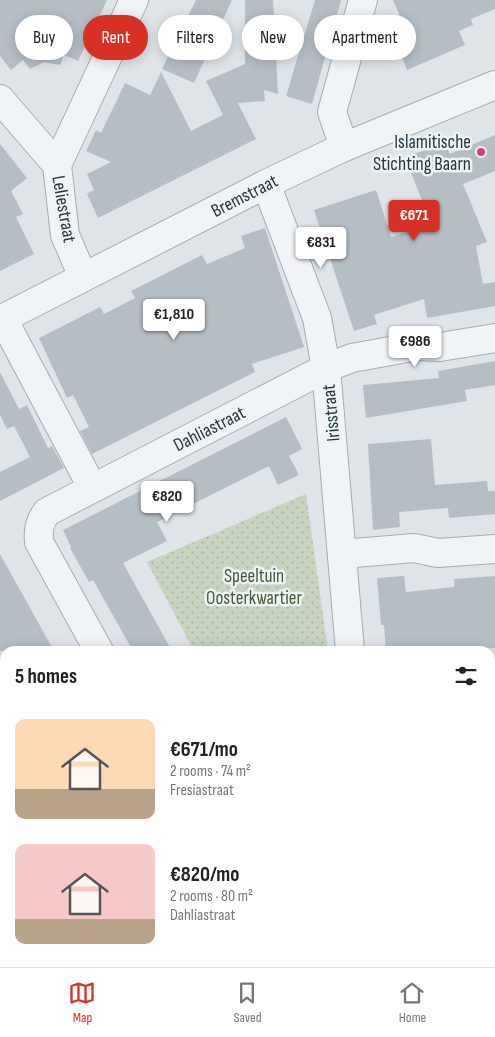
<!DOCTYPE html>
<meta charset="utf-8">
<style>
:root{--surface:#fff;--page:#f2f2f2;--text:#222;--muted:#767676;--line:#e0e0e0;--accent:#d93025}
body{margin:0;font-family:"Sofia Sans Condensed",sans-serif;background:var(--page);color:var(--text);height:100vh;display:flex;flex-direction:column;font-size:19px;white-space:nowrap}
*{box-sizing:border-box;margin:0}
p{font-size:16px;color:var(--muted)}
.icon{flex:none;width:28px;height:28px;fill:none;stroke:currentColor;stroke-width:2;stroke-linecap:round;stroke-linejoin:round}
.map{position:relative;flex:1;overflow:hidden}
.panel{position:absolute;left:0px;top:646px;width:495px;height:321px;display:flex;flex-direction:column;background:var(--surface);border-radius:15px 15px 0 0;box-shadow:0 2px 12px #0003}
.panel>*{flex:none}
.top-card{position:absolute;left:15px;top:15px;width:465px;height:45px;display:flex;gap:10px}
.price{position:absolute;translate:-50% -42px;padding:0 11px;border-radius:5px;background:#fff;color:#222;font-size:16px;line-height:32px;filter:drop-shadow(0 1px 2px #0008)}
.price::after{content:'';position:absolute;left:50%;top:30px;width:15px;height:11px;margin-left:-8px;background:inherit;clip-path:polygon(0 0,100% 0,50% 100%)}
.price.on{background:var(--accent);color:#fff}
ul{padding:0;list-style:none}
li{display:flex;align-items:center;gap:15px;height:125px;padding:0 15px}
li span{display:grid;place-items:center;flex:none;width:140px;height:100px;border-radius:10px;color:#555}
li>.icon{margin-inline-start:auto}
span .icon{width:60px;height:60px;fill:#fffc;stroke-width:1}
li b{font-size:21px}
h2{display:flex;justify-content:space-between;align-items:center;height:60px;padding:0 15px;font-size:21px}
.chip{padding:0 18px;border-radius:22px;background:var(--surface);box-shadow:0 2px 12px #0003;font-size:18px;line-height:45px}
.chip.on{background:var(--accent);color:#fff}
.menu{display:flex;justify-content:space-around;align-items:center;height:70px;border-top:1px solid var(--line);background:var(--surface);font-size:14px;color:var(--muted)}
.menu a{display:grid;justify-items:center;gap:2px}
.menu .on{color:var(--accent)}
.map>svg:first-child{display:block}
.built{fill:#cdd4db}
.grass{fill:url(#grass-dots)}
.building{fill:#b6bec5}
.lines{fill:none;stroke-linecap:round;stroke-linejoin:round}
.minor-casing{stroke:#a4acb3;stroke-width:30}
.tertiary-casing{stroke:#a4acb3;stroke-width:30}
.minor{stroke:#f1f4f7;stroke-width:28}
.tertiary{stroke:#f1f4f7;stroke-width:28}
.poi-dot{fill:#d23f6f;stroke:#eef3f6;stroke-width:2}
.labels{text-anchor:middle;stroke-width:5;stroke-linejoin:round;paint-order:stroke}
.poi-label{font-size:19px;fill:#273540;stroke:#eef3f6;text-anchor:end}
.street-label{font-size:19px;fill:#273540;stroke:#eef3f6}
.park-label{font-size:19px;fill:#435c34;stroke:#eef3f6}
</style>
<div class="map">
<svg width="495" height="967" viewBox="0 0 495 967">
<defs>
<pattern id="grass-dots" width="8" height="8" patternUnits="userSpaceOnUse" patternTransform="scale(1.25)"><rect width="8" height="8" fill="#c8d3c0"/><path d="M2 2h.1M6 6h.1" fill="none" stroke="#acb6a6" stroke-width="1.8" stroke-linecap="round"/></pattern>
</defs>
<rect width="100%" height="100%" fill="#dfe4e9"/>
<polygon class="built" points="490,768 495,768 495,945 490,942"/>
<polygon class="grass" points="306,494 328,651 194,651 147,562"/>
<g class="building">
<polygon points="0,0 107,0 78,61 64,55 60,65 44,62 30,69 23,60 11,70 0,56"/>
<polygon points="196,0 232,0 194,83 162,69"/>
<polygon points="245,0 273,0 278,94 264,90 265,101 238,103 256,139 98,218 87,194 94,190 87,174 111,162 86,151 96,130 101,133 125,83 150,95 161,72 191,131 223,115 206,81 245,64"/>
<polygon points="315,0 341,0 312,104 286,96"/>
<polygon points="393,0 495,0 495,9 471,19 473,25 459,31 465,45 407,70 389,26 402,21"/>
<polygon points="495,135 495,171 463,184 487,242 476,246 483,284 495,282 495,306 427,318 424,299 374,315 377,324 354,331 314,210 376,190 391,237 432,225 405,158 444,142 450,154"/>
<polygon points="0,144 27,178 11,191 23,214 16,217 34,254 0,271"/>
<polygon points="265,228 304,347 252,364 255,372 92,454 80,431 89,427 73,395 67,398 39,338 100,307 104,314 135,298 131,291 202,255 207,264 245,248 241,236"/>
<polygon points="495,361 495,385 465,390 467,401 366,418 363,385 439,378 438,371"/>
<polygon points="0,372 19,409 27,405 48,448 52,446 64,468 0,501 0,472 30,457 14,426 7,429 0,415"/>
<polygon points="286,417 302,449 289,456 299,475 278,485 269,466 157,522 167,541 123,563 172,651 133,651 93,580 89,582 70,548 71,547 63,530"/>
<polygon points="431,439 435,485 487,481 488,491 495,491 495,514 449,518 448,508 399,512 400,527 373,530 368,444"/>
<polygon points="0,554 24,597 54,651 0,651"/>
<polygon points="404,576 406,592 454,587 454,579 495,576 495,648 457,649 457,651 386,651 384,625 381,625 377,578"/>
</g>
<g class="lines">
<defs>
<g id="minor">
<polyline points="0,99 57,165 65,235 83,277"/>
<polyline points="344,147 332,112 363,0"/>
<polyline points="57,165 134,0"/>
<polyline points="266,184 317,318 326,368 350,651"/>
<polyline points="3,319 92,487"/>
<polyline points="342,554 414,548 438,553 495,549"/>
<path d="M 99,651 L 39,542 C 38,530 39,522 47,512 L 326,368 L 352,358 L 418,346 L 440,347 L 495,338"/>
<polyline points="490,751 495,751"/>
<polyline points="0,861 5,859"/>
<polyline points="490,956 495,959"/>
<polyline points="213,967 221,962"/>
</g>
<polyline id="tertiary" points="0,320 266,184 344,147 495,85"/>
</defs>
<use href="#minor" class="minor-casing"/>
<use href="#tertiary" class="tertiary-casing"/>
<use href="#minor" class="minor"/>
<use href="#tertiary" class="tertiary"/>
</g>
<circle class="poi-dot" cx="481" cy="152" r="5"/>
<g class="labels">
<g class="poi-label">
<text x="471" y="148">Islamitische<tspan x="471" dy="22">Stichting Baarn</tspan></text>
</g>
<g class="street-label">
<text transform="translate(244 195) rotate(-27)" y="7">Bremstraat</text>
<text transform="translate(65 209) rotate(80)" y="7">Leliestraat</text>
<text transform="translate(330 413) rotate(-95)" y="7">Irisstraat</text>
<text transform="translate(209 428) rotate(-27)" y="7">Dahliastraat</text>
</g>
<g class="park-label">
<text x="254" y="582">Speeltuin<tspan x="254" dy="22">Oosterkwartier</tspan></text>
</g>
</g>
</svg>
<b class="price on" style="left:414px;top:242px">€671</b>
<b class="price" style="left:321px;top:269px">€831</b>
<b class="price" style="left:174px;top:341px">€1,810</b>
<b class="price" style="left:415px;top:368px">€986</b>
<b class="price" style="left:167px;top:523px">€820</b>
<div class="top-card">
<a class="chip">Buy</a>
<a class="chip on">Rent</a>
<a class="chip">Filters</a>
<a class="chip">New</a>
<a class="chip">Apartment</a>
</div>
<section class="panel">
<h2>5 homes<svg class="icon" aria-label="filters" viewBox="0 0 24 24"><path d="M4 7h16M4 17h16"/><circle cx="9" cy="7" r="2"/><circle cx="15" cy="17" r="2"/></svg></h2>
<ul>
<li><span style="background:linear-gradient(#ffd9b3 70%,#b9a48a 0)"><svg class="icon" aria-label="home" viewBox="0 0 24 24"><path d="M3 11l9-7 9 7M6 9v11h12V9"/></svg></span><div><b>€671/mo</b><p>2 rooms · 74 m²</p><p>Fresiastraat</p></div></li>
<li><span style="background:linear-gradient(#f6c9c9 75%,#b9a48a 0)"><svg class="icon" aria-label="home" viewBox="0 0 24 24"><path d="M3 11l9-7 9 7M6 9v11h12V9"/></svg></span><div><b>€820/mo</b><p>2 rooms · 80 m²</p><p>Dahliastraat</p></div></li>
</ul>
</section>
</div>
<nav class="menu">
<a class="on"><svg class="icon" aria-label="map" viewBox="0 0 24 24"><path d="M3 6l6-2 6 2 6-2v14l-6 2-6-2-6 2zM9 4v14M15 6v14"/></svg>Map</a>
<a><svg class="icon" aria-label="saved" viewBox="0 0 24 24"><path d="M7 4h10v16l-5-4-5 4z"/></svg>Saved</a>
<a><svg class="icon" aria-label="home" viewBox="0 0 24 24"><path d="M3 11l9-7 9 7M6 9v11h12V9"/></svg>Home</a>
</nav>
